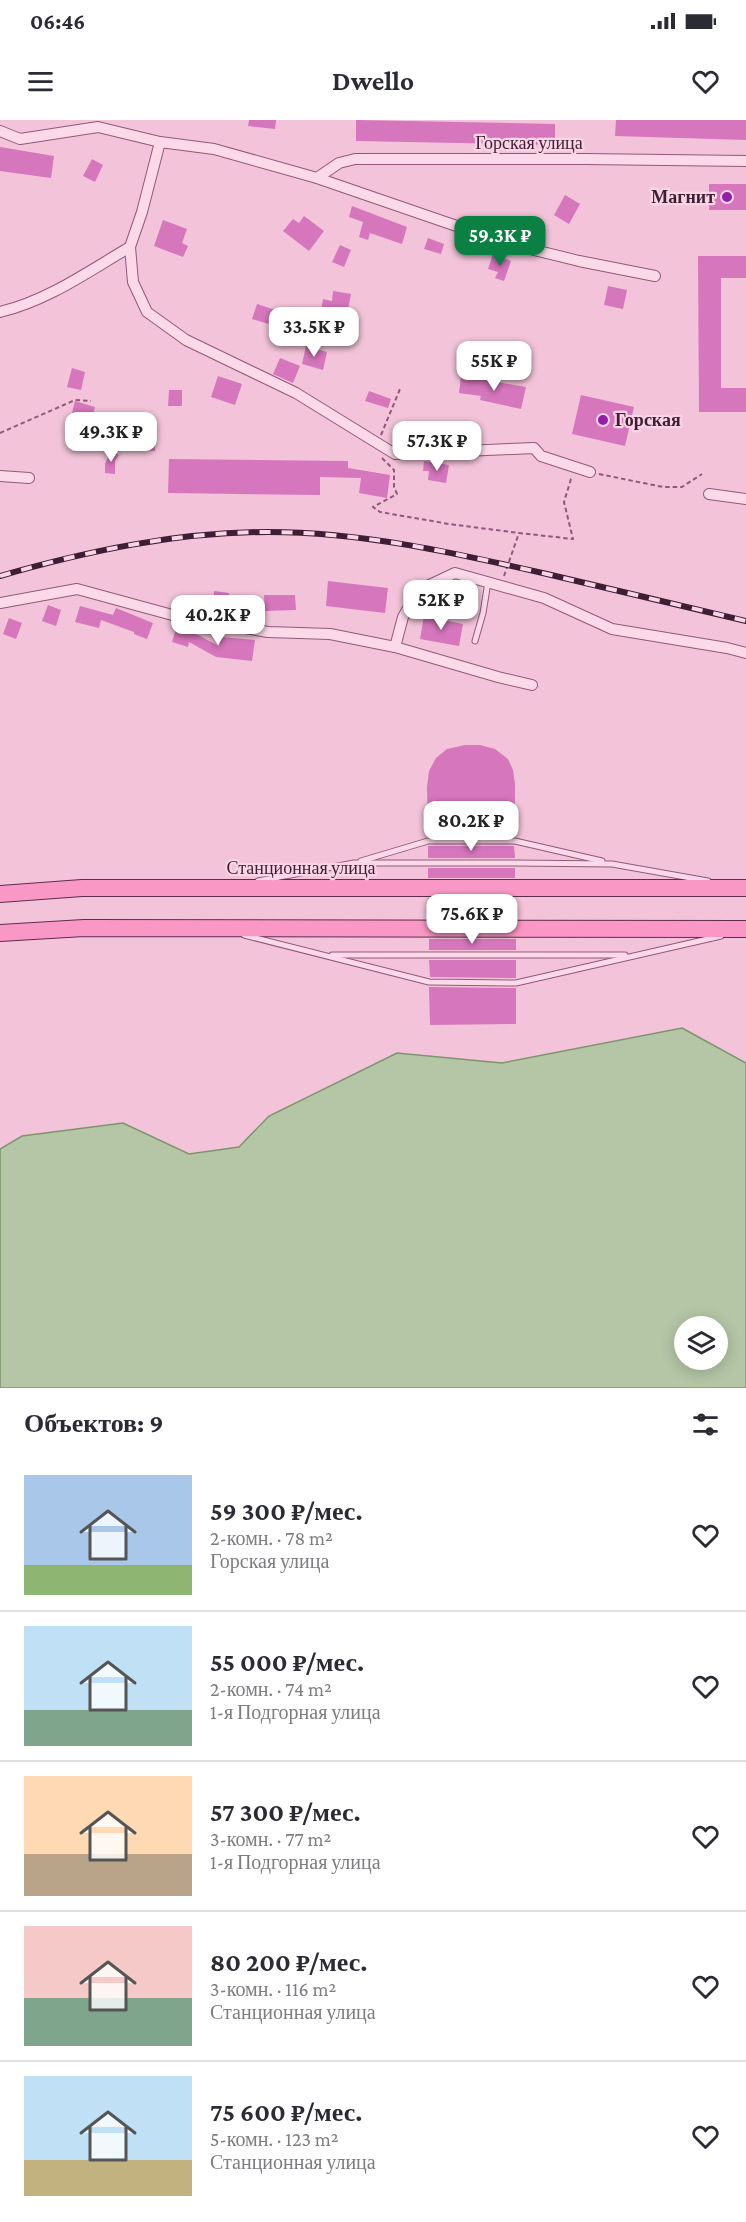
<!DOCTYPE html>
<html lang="ru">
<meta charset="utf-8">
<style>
:root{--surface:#fff;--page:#f7f7f7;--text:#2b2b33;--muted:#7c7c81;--line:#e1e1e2;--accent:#0b8043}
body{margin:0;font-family:"Crimson Pro",serif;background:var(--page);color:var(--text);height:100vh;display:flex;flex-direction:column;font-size:22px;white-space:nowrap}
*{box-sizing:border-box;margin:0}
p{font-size:20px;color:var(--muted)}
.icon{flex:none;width:33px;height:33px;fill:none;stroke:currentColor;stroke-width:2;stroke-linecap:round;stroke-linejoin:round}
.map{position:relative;height:1268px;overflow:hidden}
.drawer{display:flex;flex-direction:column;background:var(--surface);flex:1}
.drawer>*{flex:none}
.buttons{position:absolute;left:674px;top:1196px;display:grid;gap:12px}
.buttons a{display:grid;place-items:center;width:54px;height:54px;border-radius:50%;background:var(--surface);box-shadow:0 3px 15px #0003;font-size:30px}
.price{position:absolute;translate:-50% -51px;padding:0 14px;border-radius:12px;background:#fff;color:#222;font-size:20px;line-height:39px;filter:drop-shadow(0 2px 3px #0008)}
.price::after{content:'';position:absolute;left:50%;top:36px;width:18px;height:14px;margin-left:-9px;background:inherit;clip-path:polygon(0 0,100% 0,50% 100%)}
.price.on{background:var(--accent);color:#fff}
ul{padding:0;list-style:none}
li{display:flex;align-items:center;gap:18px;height:150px;padding:0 24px}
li+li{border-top:2px solid var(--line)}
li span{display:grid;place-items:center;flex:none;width:168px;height:120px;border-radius:0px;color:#555}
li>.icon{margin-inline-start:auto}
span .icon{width:72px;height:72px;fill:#fffc;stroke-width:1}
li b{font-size:26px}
h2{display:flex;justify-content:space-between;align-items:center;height:72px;padding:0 24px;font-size:26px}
.status{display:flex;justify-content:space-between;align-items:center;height:42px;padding:0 30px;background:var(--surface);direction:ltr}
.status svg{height:16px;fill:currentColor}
header{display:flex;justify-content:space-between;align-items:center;height:78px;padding:0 24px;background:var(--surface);font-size:27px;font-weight:700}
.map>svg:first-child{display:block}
.water{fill:#b4c6a6;stroke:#7c966c;stroke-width:1.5;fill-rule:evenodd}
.building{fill:#d676bc}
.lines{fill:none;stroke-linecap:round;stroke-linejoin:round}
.service-casing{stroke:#91587b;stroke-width:7}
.minor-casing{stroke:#91587b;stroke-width:12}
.primary-casing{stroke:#5e2c4e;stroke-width:18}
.path{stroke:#91587b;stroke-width:2;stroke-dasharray:4.5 3;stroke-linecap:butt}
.service{stroke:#fcd9e9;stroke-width:5}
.minor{stroke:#fcd9e9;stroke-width:10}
.primary{stroke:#fa98c5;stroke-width:16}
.rail-casing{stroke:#3f1d34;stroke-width:6}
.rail{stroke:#f9d5e5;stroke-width:4;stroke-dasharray:11;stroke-linecap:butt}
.poi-dot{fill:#9220a7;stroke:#f9d5e5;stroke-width:2}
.labels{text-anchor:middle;stroke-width:4.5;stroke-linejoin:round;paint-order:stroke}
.street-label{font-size:18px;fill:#3f1d34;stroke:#f9d5e5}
.poi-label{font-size:18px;font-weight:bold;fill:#3f1d34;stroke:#f9d5e5;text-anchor:end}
</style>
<div class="status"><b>06:46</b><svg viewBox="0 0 49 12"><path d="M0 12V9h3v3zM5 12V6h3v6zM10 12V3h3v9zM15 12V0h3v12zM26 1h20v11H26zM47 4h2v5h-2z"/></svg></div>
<header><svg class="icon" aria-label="menu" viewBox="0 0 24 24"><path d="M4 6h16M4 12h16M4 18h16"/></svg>Dwello<svg class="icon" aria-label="heart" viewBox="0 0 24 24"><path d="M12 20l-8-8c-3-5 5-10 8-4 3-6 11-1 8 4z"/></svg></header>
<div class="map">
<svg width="746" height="1268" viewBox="0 0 746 1268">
<rect width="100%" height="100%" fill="#f3c4d9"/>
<path class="water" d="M 682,908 L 746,943 L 746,1268 L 0,1268 L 0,1029 L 22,1016 L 123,1003 L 189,1034 L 239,1027 L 269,996 L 397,933 L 502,943 ZM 684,1206 L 717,1206 L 717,1239 L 684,1239 Z"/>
<g class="building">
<polygon points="249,0 276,0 275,9 248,6"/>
<polygon points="356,0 555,4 555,25 356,21"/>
<polygon points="616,0 746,0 746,20 615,16"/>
<polygon points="0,27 54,36 51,58 0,51"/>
<polygon points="92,39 103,45 95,62 83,56"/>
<rect x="709" y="64" width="37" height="26"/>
<polygon points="565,75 580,84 569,104 554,95"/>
<polygon points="352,86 407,107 402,124 370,113 368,120 359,117 363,102 349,97"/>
<polygon points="304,96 324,111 309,131 283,111 293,99 299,103"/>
<polygon points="163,100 187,109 182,123 188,126 183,137 154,126"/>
<polygon points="428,118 444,124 441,134 424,129"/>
<polygon points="340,125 351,130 344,147 332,142"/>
<polygon points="493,134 511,141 504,161 495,158 498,152 488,149"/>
<polygon points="698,136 746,136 746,158 721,158 721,268 746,268 746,292 699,292"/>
<polygon points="608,166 627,170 623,189 604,185"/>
<polygon points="333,171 351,174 347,195 321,191 323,179 332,181"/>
<polygon points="257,184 303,199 298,211 274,200 272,205 252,199"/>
<polygon points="306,226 327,232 323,250 302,244"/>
<polygon points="280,238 300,246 293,263 273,254"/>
<polygon points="72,248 85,252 81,270 67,267"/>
<polygon points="218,256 242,264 235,285 211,277"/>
<polygon points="461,256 526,267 521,289 480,280 481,276 459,273"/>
<polygon points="169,270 182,270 182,286 168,286"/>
<polygon points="369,271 391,279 388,288 365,281"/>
<polygon points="581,275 634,287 625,326 572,314"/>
<polygon points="75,281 95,287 92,299 72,293"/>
<polygon points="120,319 155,322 155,331 119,328"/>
<polygon points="111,331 119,335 115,341 115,354 105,353 105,344"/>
<polygon points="169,339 348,341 348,348 390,355 387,378 359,373 361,358 320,357 320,375 168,373"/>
<polygon points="424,341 449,345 446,363 428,360 429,351 423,351"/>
<polygon points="328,461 388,468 385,493 326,486"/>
<polygon points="214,471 229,473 228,488 213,487"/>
<polygon points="264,475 295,475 296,490 265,491"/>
<polygon points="48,485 61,490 56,506 42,501"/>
<polygon points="80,486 113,495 116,488 153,503 147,519 134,514 134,512 101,500 99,508 75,502"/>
<polygon points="424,496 463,504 459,526 420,519"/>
<polygon points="9,498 22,503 16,519 3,514"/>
<polygon points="176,509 198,515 219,526 221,517 255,520 252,541 216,537 189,522 188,527 172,522"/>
<polygon points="465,625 480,625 495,629 508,639 513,650 515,664 515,716 428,716 427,667 429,651 436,638 447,629"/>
<polygon points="428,726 514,726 515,738 428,738"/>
<rect x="428" y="748" width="87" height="10"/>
<rect x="428" y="778" width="87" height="20"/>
<rect x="429" y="819" width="87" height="11"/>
<polygon points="429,840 516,840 516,858 430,857"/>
<polygon points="429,867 516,868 516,904 430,905"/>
</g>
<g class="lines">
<defs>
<g id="service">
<polyline points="475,521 483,493 488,462"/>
<polyline points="361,741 428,721 515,721 602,741"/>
<polyline points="258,761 354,743 515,743 612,744 708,761"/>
<polyline points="244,815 429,862 516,863 721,816"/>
<polyline points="332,835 625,835"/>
</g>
<g id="minor">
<polyline points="0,11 20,19 98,7 160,22 214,29 317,58 339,43 355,39 585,39 746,41"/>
<polyline points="160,22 142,92 130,127 133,162 147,192 186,220 296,273 395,334 534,328 541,336 590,352"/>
<polyline points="317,58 506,123 579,141 655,156"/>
<path d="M 0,192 C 47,181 89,151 130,127"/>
<polyline points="0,356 29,358"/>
<polyline points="709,374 746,379"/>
<polyline points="0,483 77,469 176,496 268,512 330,514 395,527 498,557 532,565"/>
<polyline points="395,527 403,497 419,470 455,453 544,478 612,509 727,528 746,533"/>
</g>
<g id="primary">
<polyline points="0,774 82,768 746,768"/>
<polyline points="0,813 84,808 746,809"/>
</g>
</defs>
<use href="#service" class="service-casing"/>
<use href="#minor" class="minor-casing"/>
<use href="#primary" class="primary-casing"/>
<g class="path">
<polyline points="0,313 75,280 91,281"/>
<polyline points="381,315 400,269"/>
<polyline points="382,338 394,350 394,367 397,374 373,387 380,392 449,404 519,413"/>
<polyline points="599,354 663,367 682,367 702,354"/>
<polyline points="504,456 519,413 573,419 564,382 571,359 573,358"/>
</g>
<use href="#service" class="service"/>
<use href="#minor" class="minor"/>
<use href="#primary" class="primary"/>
<defs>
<path id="rail" d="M 0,456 C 87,431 177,412 268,412 C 363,412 455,433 547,454 C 613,470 680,485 746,501"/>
</defs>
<use href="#rail" class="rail-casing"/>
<use href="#rail" class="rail"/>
</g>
<g class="poi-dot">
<circle cx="727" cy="77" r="6"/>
<circle cx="603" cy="300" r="6"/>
</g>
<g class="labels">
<g class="street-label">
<text x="529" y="29">Горская улица</text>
<text x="301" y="754">Станционная улица</text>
</g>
<g class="poi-label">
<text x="715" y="83">Магнит</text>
<text x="615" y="306" text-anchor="start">Горская</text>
</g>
</g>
</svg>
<div class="buttons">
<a><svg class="icon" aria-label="layers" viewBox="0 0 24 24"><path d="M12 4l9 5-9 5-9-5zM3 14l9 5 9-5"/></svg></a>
</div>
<b class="price on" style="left:500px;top:147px">59.3K ₽</b>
<b class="price" style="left:314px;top:238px">33.5K ₽</b>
<b class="price" style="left:494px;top:272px">55K ₽</b>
<b class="price" style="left:111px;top:343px">49.3K ₽</b>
<b class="price" style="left:437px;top:352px">57.3K ₽</b>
<b class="price" style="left:441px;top:511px">52K ₽</b>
<b class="price" style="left:218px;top:526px">40.2K ₽</b>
<b class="price" style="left:471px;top:732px">80.2K ₽</b>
<b class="price" style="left:472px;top:825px">75.6K ₽</b>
</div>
<section class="drawer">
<h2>Объектов: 9<svg class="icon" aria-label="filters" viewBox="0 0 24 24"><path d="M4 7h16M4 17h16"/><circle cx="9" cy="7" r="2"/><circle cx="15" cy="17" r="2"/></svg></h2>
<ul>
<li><span style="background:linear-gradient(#a9c7e8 75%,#8fb573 0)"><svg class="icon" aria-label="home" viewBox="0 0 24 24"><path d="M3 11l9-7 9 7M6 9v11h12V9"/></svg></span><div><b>59 300 ₽/мес.</b><p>2-комн. · 78 m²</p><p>Горская улица</p></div><svg class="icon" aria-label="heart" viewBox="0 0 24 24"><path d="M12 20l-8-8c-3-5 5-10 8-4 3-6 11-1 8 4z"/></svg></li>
<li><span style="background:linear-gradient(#bfe0f5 70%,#7fa58c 0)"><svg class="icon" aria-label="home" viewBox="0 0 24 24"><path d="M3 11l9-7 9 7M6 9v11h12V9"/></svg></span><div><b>55 000 ₽/мес.</b><p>2-комн. · 74 m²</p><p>1-я Подгорная улица</p></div><svg class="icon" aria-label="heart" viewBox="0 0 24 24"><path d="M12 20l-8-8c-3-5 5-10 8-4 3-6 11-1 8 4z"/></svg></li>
<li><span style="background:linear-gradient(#ffd9b3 65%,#b9a48a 0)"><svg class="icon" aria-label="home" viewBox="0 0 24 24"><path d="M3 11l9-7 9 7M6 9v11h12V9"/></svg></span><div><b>57 300 ₽/мес.</b><p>3-комн. · 77 m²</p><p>1-я Подгорная улица</p></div><svg class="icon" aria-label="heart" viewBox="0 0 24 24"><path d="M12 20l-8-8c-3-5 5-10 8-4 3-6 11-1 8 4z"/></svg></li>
<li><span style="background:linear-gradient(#f6c9c9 60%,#7fa58c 0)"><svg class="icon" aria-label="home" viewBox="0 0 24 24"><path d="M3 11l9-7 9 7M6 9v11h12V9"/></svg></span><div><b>80 200 ₽/мес.</b><p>3-комн. · 116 m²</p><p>Станционная улица</p></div><svg class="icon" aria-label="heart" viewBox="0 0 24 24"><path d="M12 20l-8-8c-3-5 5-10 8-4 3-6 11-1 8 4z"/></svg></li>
<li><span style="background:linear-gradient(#bfe0f5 70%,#c2b280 0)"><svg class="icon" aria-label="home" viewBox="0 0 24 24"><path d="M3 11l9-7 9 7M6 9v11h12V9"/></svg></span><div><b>75 600 ₽/мес.</b><p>5-комн. · 123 m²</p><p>Станционная улица</p></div><svg class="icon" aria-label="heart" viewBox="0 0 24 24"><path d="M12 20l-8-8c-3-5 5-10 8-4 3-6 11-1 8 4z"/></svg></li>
</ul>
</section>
